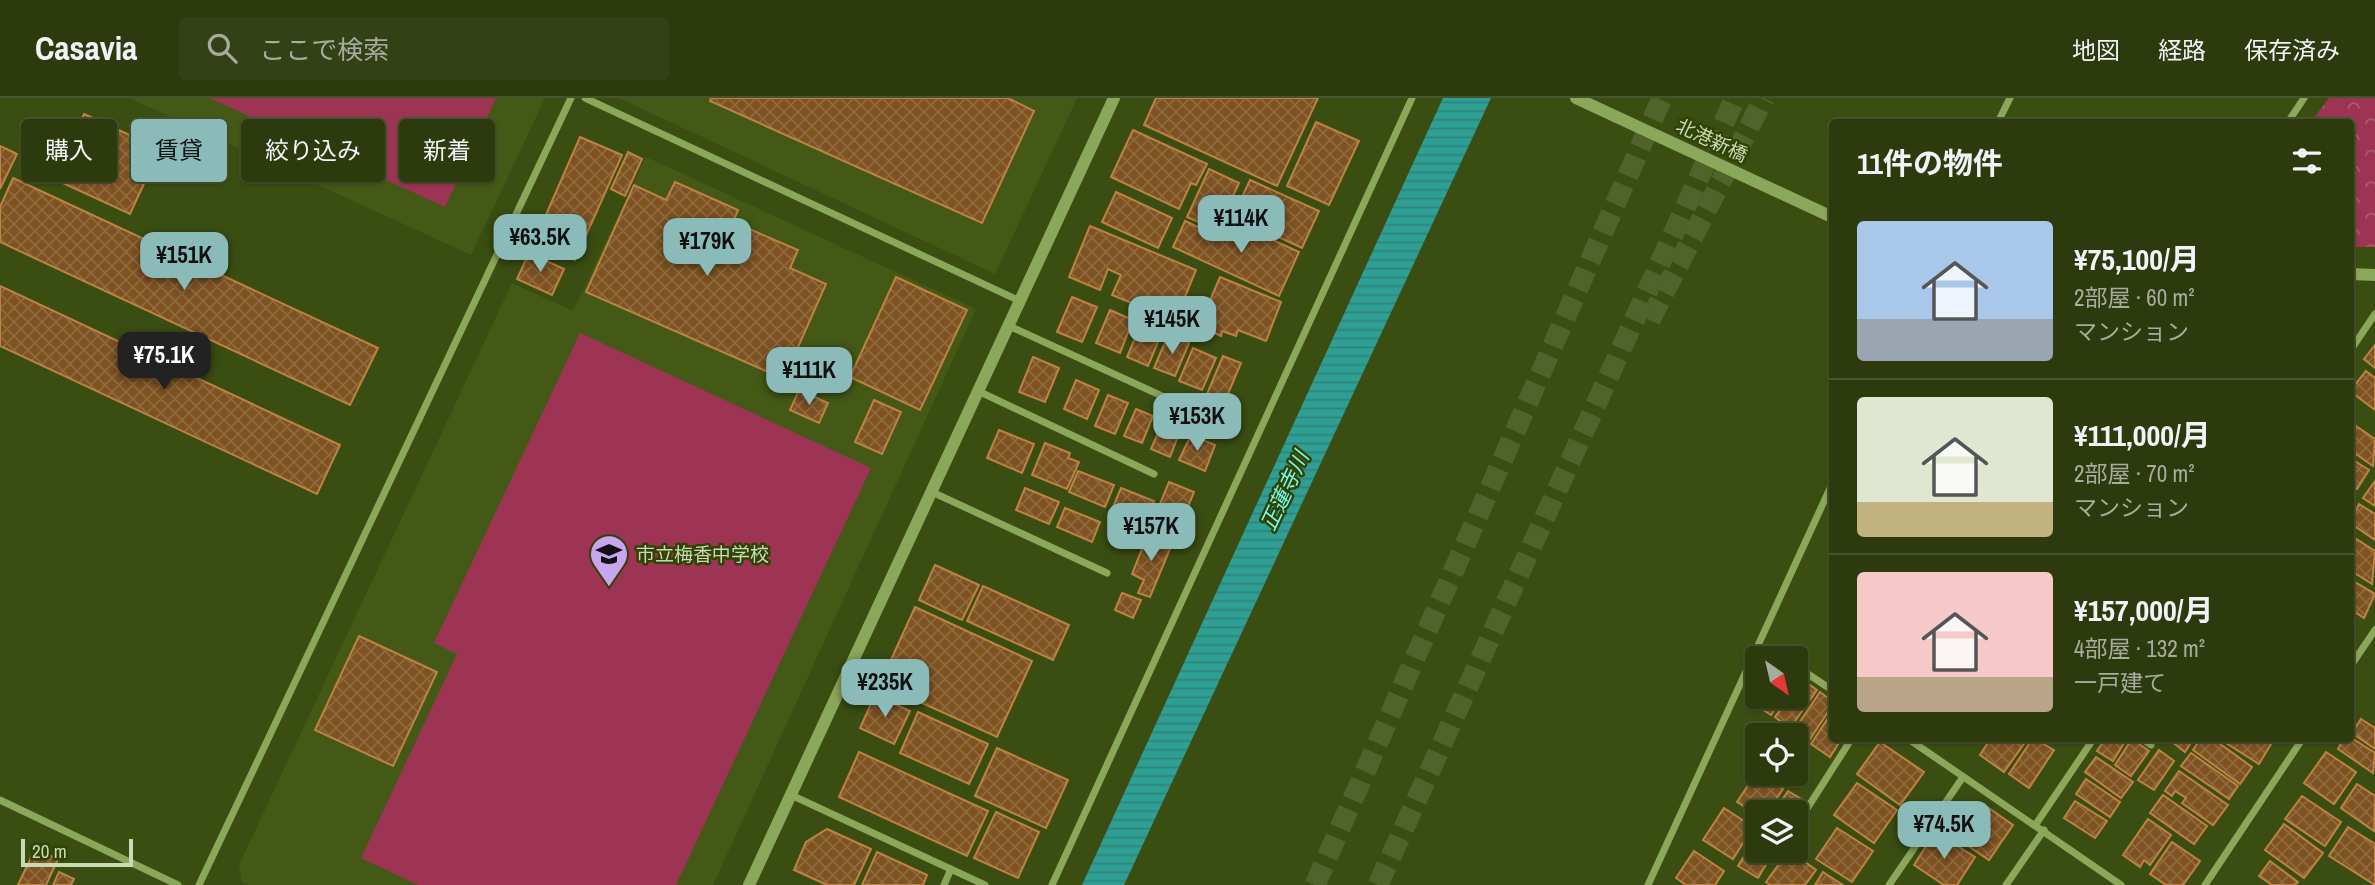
<!DOCTYPE html>
<html lang="ja">
<meta charset="utf-8">
<style>
:root{--surface:#2c3a0e;--page:#344117;--text:#f1f3f6;--muted:#a6ad9e;--line:#48542e;--accent:#8bbbb9}
body{margin:0;font-family:"Archivo Narrow","Noto Sans JP",sans-serif;background:var(--page);color:var(--text);height:100vh;display:flex;flex-direction:column;font-size:26px;white-space:nowrap}
*{box-sizing:border-box;margin:0}
p{font-size:23px;color:var(--muted)}
.icon{flex:none;width:38px;height:38px;fill:none;stroke:currentColor;stroke-width:2;stroke-linecap:round;stroke-linejoin:round}
.map{position:relative;flex:1;overflow:hidden}
.drawer{position:absolute;left:1829px;top:21px;width:525px;height:623px;display:flex;flex-direction:column;background:var(--surface);border-radius:7px;box-shadow:0 2px 5px #0004,0 0 0 2px var(--line)}
.drawer>*{flex:none}
.guide{position:absolute;left:21px;top:21px;width:665px;height:63px;display:flex;gap:14px}
.needle{width:46px;rotate:146deg}
.tools{position:absolute;left:1745px;top:548px;display:grid;gap:14px}
.tools a{display:grid;place-items:center;width:63px;height:63px;border-radius:7px;background:var(--surface);box-shadow:0 2px 5px #0004,0 0 0 2px var(--line);font-size:35px}
.scale{position:absolute;left:21px;bottom:18px;width:112px;box-sizing:border-box;padding-left:7px;border:4px solid #c9d9b3;border-top:0;font-size:19px;line-height:24px;white-space:nowrap;color:#c9d9b3;-webkit-text-stroke:5px #304304;paint-order:stroke}
.price{position:absolute;translate:-50% -60px;padding:0 16px;border-radius:14px;background:var(--accent);color:#111;font-size:23px;line-height:46px;filter:drop-shadow(0 2px 4px #0008)}
.price::after{content:'';position:absolute;left:50%;top:42px;width:21px;height:16px;margin-left:-10px;background:inherit;clip-path:polygon(0 0,100% 0,50% 100%)}
.price.selected{background:#222;color:#fff}
ul{padding:0;list-style:none}
li{display:flex;align-items:center;gap:21px;height:175px;padding:0 28px}
li+li{border-top:2px solid var(--line)}
li span{display:grid;place-items:center;flex:none;width:196px;height:140px;border-radius:7px;color:#555}
li>.icon{margin-inline-start:auto}
span .icon{width:84px;height:84px;fill:#fffc;stroke-width:1}
li b{font-size:30px}
h2{display:flex;justify-content:space-between;align-items:center;height:84px;padding:0 28px;font-size:30px}
.tag{padding:0 24px;border-radius:7px;background:var(--surface);box-shadow:0 2px 5px #0004,0 0 0 2px var(--line);font-size:24px;line-height:63px}
.tag.selected{background:var(--accent);color:#111}
header{display:flex;align-items:center;gap:42px;box-sizing:border-box;height:98px;padding:0 35px;background:var(--surface);border-bottom:2px solid var(--line)}
header strong{font-size:33px}
nav{display:flex;gap:38px;margin-inline-start:auto;font-size:24px}
.search{width:490px;height:63px;background:var(--page);display:flex;align-items:center;gap:18px;box-sizing:border-box;padding:0 24px;border-radius:7px;color:var(--muted);font-size:26px}
.map>svg:first-child{display:block}
.built{fill:#445916}
.park{fill:url(#park-crowns)}
.garden{fill:#9e3454}
.water{fill:url(#water-rules)}
.building{fill:url(#building-cross-hatch);stroke:#be8243;stroke-width:2}
.lines{fill:none;stroke-linecap:round;stroke-linejoin:round}
.motorway-tunnel{stroke:#50632a;stroke-width:21;stroke-dasharray:21 10;stroke-linecap:butt}
.minor{stroke:#8ba75a;stroke-width:7}
.tertiary{stroke:#8ba75a;stroke-width:12}
.labels{text-anchor:middle;stroke-width:5;stroke-linejoin:round;paint-order:stroke}
.street-label{font-size:19px;fill:#c9d9b3;stroke:#304304}
.poi-label{font-size:19px;fill:#c9d9b3;stroke:#304304;text-anchor:start}
.water-label{font-size:21px;font-style:italic;fill:#79fbed;stroke:#304304}
</style>
<header>
<strong>Casavia</strong>
<div class="search"><svg class="icon" aria-label="search" viewBox="0 0 24 24"><circle cx="10" cy="10" r="6"/><path d="M15 15l6 6"/></svg>ここで検索</div>
<nav><a>地図</a><a>経路</a><a>保存済み</a></nav>
</header>
<div class="map">
<svg width="2375" height="787" viewBox="0 0 2375 787">
<defs>
<pattern id="park-crowns" width="20" height="18" patternUnits="userSpaceOnUse" patternTransform="scale(1.75)"><rect width="20" height="18" fill="#9e3454"/><path d="M2 6a3 3 0 1 1 6 0M12 15a3 3 0 1 1 6 0" fill="none" stroke="#ae5a72"/></pattern>
<pattern id="water-rules" width="6" height="5" patternUnits="userSpaceOnUse" patternTransform="scale(1.75)"><rect width="6" height="5" fill="#2e9f94"/><path d="M0 2.5h6" fill="none" stroke="#328378"/></pattern>
<pattern id="building-cross-hatch" width="8" height="8" patternUnits="userSpaceOnUse" patternTransform="scale(1.75)"><rect width="8" height="8" fill="#7e5221"/><path d="M0 0l8 8M0 8l8-8" fill="none" stroke="#8f6a3f"/></pattern>
</defs>
<rect width="100%" height="100%" fill="#3b4e12"/>
<g class="built">
<polygon points="129,0 545,0 471,157"/>
<polygon points="619,0 1077,0 995,176"/>
<polygon points="646,59 976,211 713,787 249,787 242,784 239,767 512,185 573,213"/>
</g>
<polygon class="park" points="2329,0 2375,0 2375,149 2350,149 2350,24 2311,24"/>
<g class="garden">
<polygon points="210,0 496,0 445,109"/>
<polygon points="580,235 871,370 676,787 418,787 361,760 457,556 434,545"/>
</g>
<polygon class="water" points="1443,0 1491,0 1124,787 1082,787"/>
<g class="building">
<polygon points="711,0 1008,0 1034,13 982,125 710,3"/>
<polygon points="1156,0 1318,0 1277,88 1144,27"/>
<polygon points="84,16 160,51 130,116 54,81"/>
<polygon points="1316,24 1359,43 1329,107 1287,88"/>
<polygon points="1133,32 1207,66 1196,87 1191,85 1179,111 1111,79"/>
<polygon points="580,39 622,57 575,162 534,144"/>
<polygon points="0,48 17,56 0,91"/>
<polygon points="628,54 642,61 625,98 611,91"/>
<polygon points="1209,71 1239,85 1217,132 1187,119"/>
<polygon points="13,80 378,250 350,307 0,144 0,109"/>
<polygon points="1250,82 1319,113 1302,150 1233,118"/>
<polygon points="675,84 738,112 733,124 798,152 790,170 826,186 784,281 586,194 634,87 666,102"/>
<polygon points="1116,94 1172,120 1158,150 1102,124"/>
<polygon points="1185,123 1226,142 1234,124 1299,154 1279,198 1173,149"/>
<polygon points="1090,128 1196,172 1175,223 1112,197 1121,177 1108,171 1100,192 1069,179"/>
<polygon points="529,155 564,171 552,197 517,181"/>
<polygon points="896,179 967,212 920,312 850,279"/>
<polygon points="1220,179 1281,204 1266,243 1238,232 1236,238 1222,233 1221,238 1199,228"/>
<polygon points="0,188 340,347 317,396 0,248"/>
<polygon points="1072,199 1097,209 1082,244 1057,234"/>
<polygon points="1110,212 1133,222 1120,255 1096,245"/>
<polygon points="1140,228 1161,237 1148,268 1127,259"/>
<polygon points="1168,237 1189,245 1175,278 1154,270"/>
<polygon points="2375,247 2375,270 2364,261"/>
<polygon points="1193,250 1216,260 1202,292 1179,283"/>
<polygon points="1223,258 1241,265 1225,303 1207,296"/>
<polygon points="1033,259 1059,270 1045,304 1019,294"/>
<polygon points="2366,273 2375,280 2375,312 2350,293"/>
<polygon points="1076,282 1099,292 1087,321 1064,311"/>
<polygon points="799,292 828,305 819,325 790,312"/>
<polygon points="1108,297 1128,305 1115,336 1095,328"/>
<polygon points="874,302 901,314 882,356 855,344"/>
<polygon points="1136,311 1153,318 1142,345 1124,338"/>
<polygon points="1164,321 1182,328 1170,359 1151,351"/>
<polygon points="2350,324 2375,341 2373,368 2350,352"/>
<polygon points="999,332 1034,346 1022,375 987,360"/>
<polygon points="1191,337 1215,347 1205,373 1179,362"/>
<polygon points="1045,345 1070,355 1068,360 1079,364 1067,391 1032,377"/>
<polygon points="2350,360 2369,372 2357,391 2350,386"/>
<polygon points="1078,373 1114,387 1105,409 1069,394"/>
<polygon points="2375,383 2375,408 2363,400"/>
<polygon points="1169,384 1194,394 1175,440 1150,430"/>
<polygon points="1025,390 1059,404 1049,426 1016,412"/>
<polygon points="1121,390 1154,403 1143,427 1111,414"/>
<polygon points="2359,406 2375,416 2375,442 2350,425"/>
<polygon points="1065,410 1100,424 1092,444 1057,429"/>
<polygon points="1148,436 1172,446 1150,499 1138,495 1144,482 1132,476"/>
<polygon points="2350,437 2375,453 2372,486 2350,472"/>
<polygon points="935,467 979,487 962,522 919,502"/>
<polygon points="2350,481 2375,496 2364,520 2350,511"/>
<polygon points="983,488 1069,527 1053,562 967,523"/>
<polygon points="1122,495 1141,502 1133,520 1115,512"/>
<polygon points="915,509 1032,563 997,639 880,586"/>
<polygon points="359,538 437,574 393,668 315,632"/>
<polygon points="1803,582 1817,592 1790,630 1775,619 1790,598 1796,598 1796,592"/>
<polygon points="1820,594 1832,603 1832,608 1808,644 1793,634"/>
<polygon points="875,597 910,613 894,646 860,630"/>
<polygon points="1757,598 1784,598 1771,617 1752,605"/>
<polygon points="918,614 988,646 969,686 900,655"/>
<polygon points="1832,614 1832,640 1842,640 1830,659 1811,646"/>
<polygon points="2361,621 2375,630 2375,651 2352,635"/>
<polygon points="2350,639 2375,655 2373,675 2338,651 2344,640"/>
<polygon points="1991,640 2028,640 2004,674 1980,657"/>
<polygon points="2033,640 2054,652 2029,690 2009,676"/>
<polygon points="2106,640 2127,640 2113,663 2097,653"/>
<polygon points="2167,640 2194,640 2185,654"/>
<polygon points="2201,640 2212,640 2252,669 2240,686 2193,652"/>
<polygon points="2218,640 2263,640 2271,646 2259,666"/>
<polygon points="2132,641 2149,653 2131,678 2115,667"/>
<polygon points="1880,644 1924,674 1900,707 1857,676"/>
<polygon points="1796,647 1808,655 1796,674"/>
<polygon points="997,650 1068,682 1046,730 975,698"/>
<polygon points="2159,652 2174,663 2154,692 2138,682"/>
<polygon points="859,654 988,713 967,758 839,699"/>
<polygon points="2326,654 2356,674 2334,706 2304,685"/>
<polygon points="2191,655 2238,688 2229,701 2181,668"/>
<polygon points="2096,659 2133,684 2121,700 2085,674"/>
<polygon points="2179,673 2228,707 2213,727 2182,705 2186,700 2175,693 2172,698 2165,693"/>
<polygon points="1757,674 1783,691 1767,714 1757,714 1757,717 1737,704"/>
<polygon points="1768,676 1795,676 1787,688"/>
<polygon points="2086,681 2120,704 2110,719 2076,696"/>
<polygon points="1857,685 1897,712 1874,745 1834,717"/>
<polygon points="2357,686 2375,698 2374,733 2341,710"/>
<polygon points="1788,693 1803,702 1795,714 1774,714"/>
<polygon points="2163,697 2207,728 2194,746 2150,715"/>
<polygon points="2302,698 2341,724 2325,748 2285,721"/>
<polygon points="2075,703 2107,723 2095,740 2064,720"/>
<polygon points="1983,706 2013,727 1989,762 1958,741"/>
<polygon points="1724,710 1753,729 1733,761 1703,742"/>
<polygon points="996,714 1039,734 1018,780 974,760"/>
<polygon points="2148,721 2171,737 2150,767 2144,762 2140,769 2123,757"/>
<polygon points="2284,726 2323,755 2304,780 2265,752"/>
<polygon points="2348,729 2375,746 2375,787 2329,758"/>
<polygon points="1837,730 1873,753 1852,784 1816,761"/>
<polygon points="827,731 871,751 854,787 827,787 794,772 806,744"/>
<polygon points="1935,734 1975,759 1957,787 1944,787 1914,767"/>
<polygon points="1757,737 1757,752 1775,752 1758,780 1738,768"/>
<polygon points="2172,744 2200,763 2183,787 2166,787 2150,776"/>
<polygon points="35,751 58,761 46,787 18,787"/>
<polygon points="1789,752 1816,772 1805,787 1770,787 1766,784"/>
<polygon points="1694,753 1724,773 1715,787 1686,787 1676,780"/>
<polygon points="877,754 927,777 923,787 862,787"/>
<polygon points="2270,763 2298,784 2295,787 2272,787 2259,778"/>
<polygon points="59,774 74,781 71,787 53,787"/>
<polygon points="1823,774 1843,787 1815,787"/>
</g>
<g class="lines">
<g class="motorway-tunnel">
<polyline points="1650,222 1764,0"/>
<polyline points="1315,787 1662,0"/>
<polyline points="1378,787 1735,0"/>
</g>
<g class="minor">
<polyline points="585,0 1020,203"/>
<polyline points="1998,24 2010,0"/>
<polyline points="2288,24 2304,0"/>
<polyline points="1009,228 1186,309"/>
<polyline points="2350,253 2375,216"/>
<polyline points="978,293 1154,376"/>
<polyline points="932,394 1107,475"/>
<polyline points="1796,568 1832,592"/>
<polyline points="2350,569 2375,532"/>
<polyline points="1907,640 2121,787"/>
<polyline points="2141,640 2151,647"/>
<polyline points="791,697 985,787"/>
<polyline points="0,702 178,787"/>
<polyline points="2036,726 2094,640"/>
<polyline points="1796,728 1852,640"/>
<polyline points="199,787 571,0"/>
<polyline points="944,787 951,771"/>
<polyline points="1052,787 1412,0"/>
<polyline points="1648,787 1832,386"/>
<polyline points="1889,787 1963,679"/>
<polyline points="2006,787 2044,732"/>
<polyline points="2205,787 2303,640"/>
</g>
<g class="tertiary">
<polyline points="1576,0 1832,119"/>
<polyline points="2350,176 2375,177"/>
<polyline points="749,787 1114,0"/>
</g>
</g>
<defs>
<symbol id="school-pin" viewBox="-11 -11 22 30"><path d="M0 17L-7.5 6A9.5 9.5 0 1 1 7.5 6Z" fill="#c8a5ef" stroke="#304304"/><path d="M0-5L7-2L0 1L-7-2ZM-4 1L0 2.5L4 1V4Q0 6-4 4Z" fill="#111"/></symbol>
</defs>
<g fill-rule="evenodd">
<use href="#school-pin" x="587" y="434" width="44" height="60"/>
</g>
<g class="labels">
<g class="street-label">
<text transform="translate(1712 42) rotate(25)" y="7">北港新橋</text>
</g>
<g class="poi-label">
<text x="636" y="463">市立梅香中学校</text>
</g>
<g class="water-label">
<text transform="translate(1285 393) rotate(-65)" y="7">正蓮寺川</text>
</g>
</g>
</svg>
<div class="tools">
<a><svg class="needle" viewBox="-14 -14 28 28"><path d="M0-13l5 13h-10z" fill="#e53935"/><path d="M0 13l5-13h-10z" fill="#a6ad9e"/></svg></a>
<a><svg class="icon" aria-label="locate" viewBox="0 0 24 24"><circle cx="12" cy="12" r="6"/><path d="M12 2v4M12 18v4M2 12h4M18 12h4"/></svg></a>
<a><svg class="icon" aria-label="layers" viewBox="0 0 24 24"><path d="M12 4l9 5-9 5-9-5zM3 14l9 5 9-5"/></svg></a>
</div>
<div class="scale">20 m</div>
<b class="price" style="left:1241px;top:157px">¥114K</b>
<b class="price" style="left:540px;top:176px">¥63.5K</b>
<b class="price" style="left:707px;top:180px">¥179K</b>
<b class="price" style="left:184px;top:194px">¥151K</b>
<b class="price" style="left:1172px;top:258px">¥145K</b>
<b class="price selected" style="left:164px;top:294px">¥75.1K</b>
<b class="price" style="left:809px;top:309px">¥111K</b>
<b class="price" style="left:1197px;top:355px">¥153K</b>
<b class="price" style="left:1151px;top:465px">¥157K</b>
<b class="price" style="left:885px;top:621px">¥235K</b>
<b class="price" style="left:1944px;top:763px">¥74.5K</b>
<div class="guide">
<a class="tag">購入</a>
<a class="tag selected">賃貸</a>
<a class="tag">絞り込み</a>
<a class="tag">新着</a>
</div>
<section class="drawer">
<h2>11件の物件<svg class="icon" aria-label="filters" viewBox="0 0 24 24"><path d="M4 7h16M4 17h16"/><circle cx="9" cy="7" r="2"/><circle cx="15" cy="17" r="2"/></svg></h2>
<ul>
<li><span style="background:linear-gradient(#a9c7e8 70%,#9aa5b1 0)"><svg class="icon" aria-label="home" viewBox="0 0 24 24"><path d="M3 11l9-7 9 7M6 9v11h12V9"/></svg></span><div><b>¥75,100/月</b><p>2部屋 · 60 m²</p><p>マンション</p></div></li>
<li><span style="background:linear-gradient(#dfe7d0 75%,#c2b280 0)"><svg class="icon" aria-label="home" viewBox="0 0 24 24"><path d="M3 11l9-7 9 7M6 9v11h12V9"/></svg></span><div><b>¥111,000/月</b><p>2部屋 · 70 m²</p><p>マンション</p></div></li>
<li><span style="background:linear-gradient(#f6c9c9 75%,#b9a48a 0)"><svg class="icon" aria-label="home" viewBox="0 0 24 24"><path d="M3 11l9-7 9 7M6 9v11h12V9"/></svg></span><div><b>¥157,000/月</b><p>4部屋 · 132 m²</p><p>一戸建て</p></div></li>
</ul>
</section>
</div>
